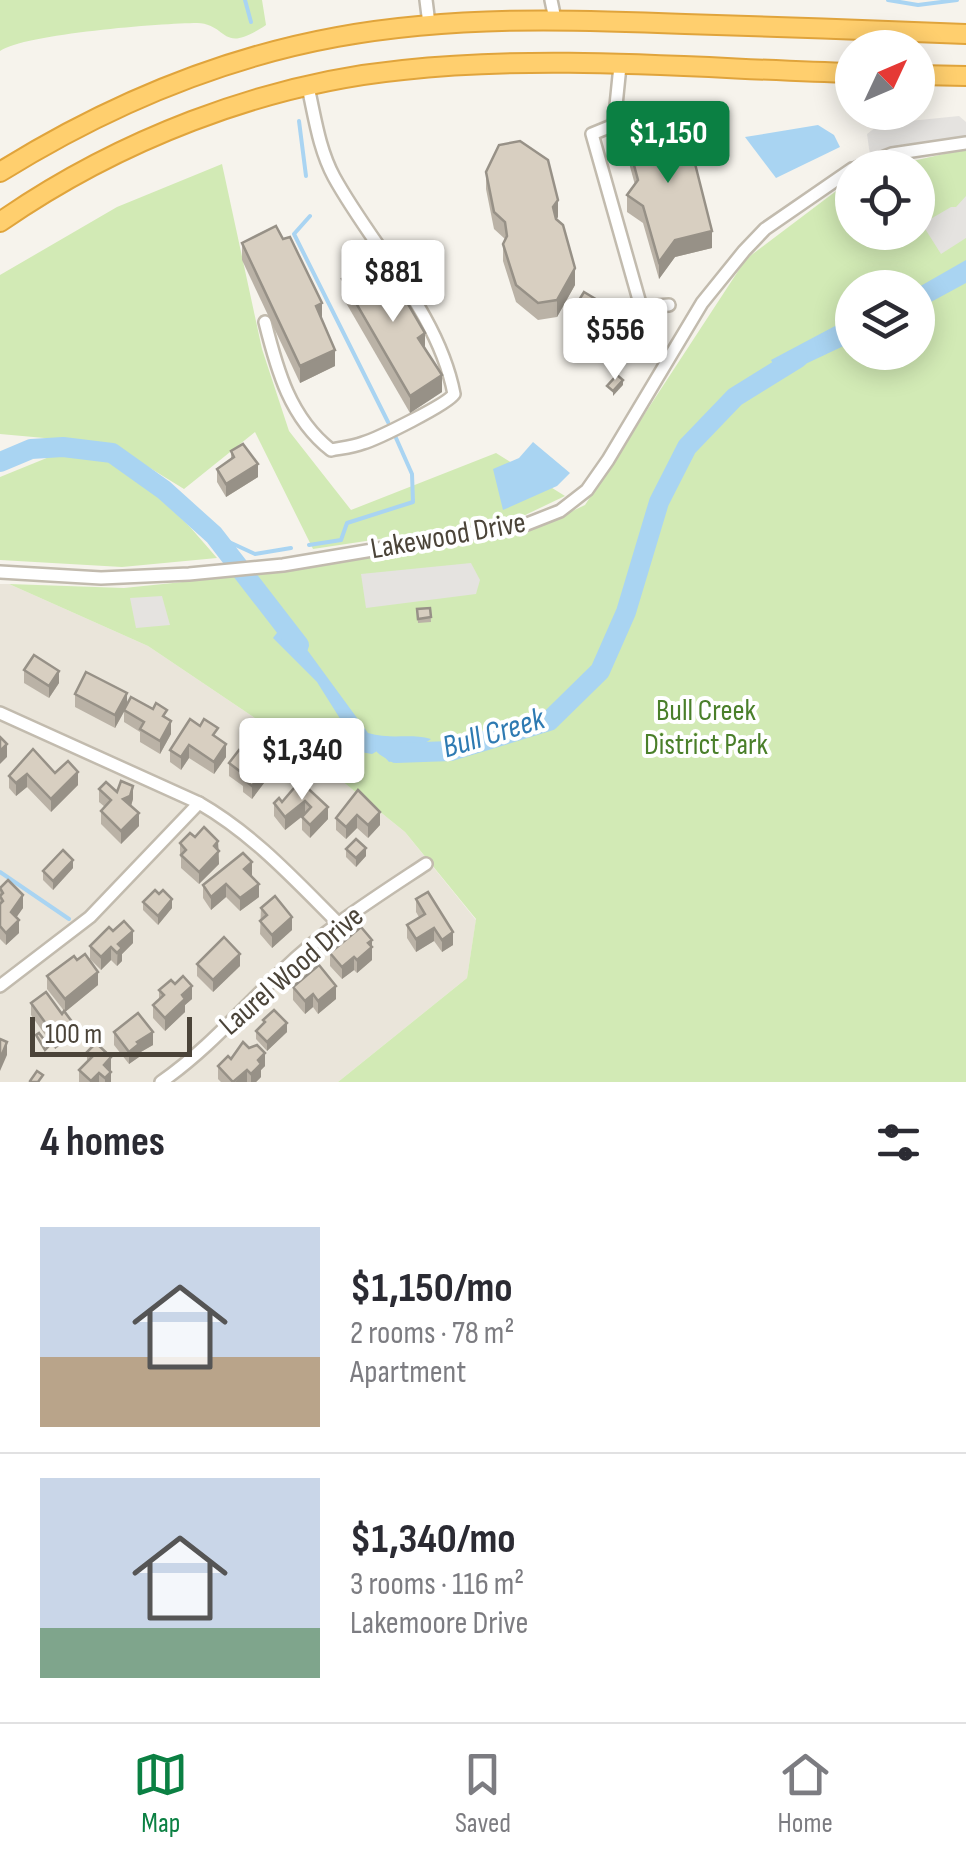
<!DOCTYPE html>
<meta charset="utf-8">
<style>
:root{--surface:#fff;--page:#f7f7f7;--text:#2b2b33;--muted:#7c7c81;--line:#e1e1e2;--accent:#0b8043}
body{margin:0;font-family:"Sofia Sans Condensed",sans-serif;background:var(--page);color:var(--text);height:100vh;display:flex;flex-direction:column;font-size:38px;white-space:nowrap}
*{box-sizing:border-box;margin:0}
p{font-size:32px;color:var(--muted)}
.icon{flex:none;width:55px;height:55px;fill:none;stroke:currentColor;stroke-width:2;stroke-linecap:round;stroke-linejoin:round}
.map{position:relative;height:1082px;overflow:hidden}
.drawer{display:flex;flex-direction:column;background:var(--surface);flex:1}
.drawer>*{flex:none}
.needle{width:65px;rotate:46deg}
.controls{position:absolute;left:835px;top:30px;display:grid;gap:20px}
.controls a{display:grid;place-items:center;width:100px;height:100px;border-radius:50%;background:var(--surface);box-shadow:0 5px 25px #0003;font-size:50px}
.scale{position:absolute;left:30px;bottom:25px;width:162px;box-sizing:border-box;padding-left:10px;border:5px solid #4b4439;border-top:0;font-size:28px;line-height:35px;white-space:nowrap;color:#4b4439;-webkit-text-stroke:8px #fff;paint-order:stroke}
.price{position:absolute;translate:-50% -85px;padding:0 22px;border-radius:10px;background:#fff;color:#222;font-size:32px;line-height:65px;filter:drop-shadow(0 2px 5px #0008)}
.price::after{content:'';position:absolute;left:50%;top:60px;width:30px;height:22px;margin-left:-15px;background:inherit;clip-path:polygon(0 0,100% 0,50% 100%)}
.price.on{background:var(--accent);color:#fff}
ul{padding:0;list-style:none}
li{display:flex;align-items:center;gap:30px;height:250px;padding:0 40px}
li+li{border-top:2px solid var(--line)}
li span{display:grid;place-items:center;flex:none;width:280px;height:200px;border-radius:0px;color:#555}
li>.icon{margin-inline-start:auto}
span .icon{width:120px;height:120px;fill:#fffc;stroke-width:1}
li b{font-size:42px}
h2{display:flex;justify-content:space-between;align-items:center;height:120px;padding:0 40px;font-size:42px}
.tabs{display:flex;justify-content:space-around;align-items:center;height:140px;border-top:2px solid var(--line);background:var(--surface);font-size:28px;color:var(--muted)}
.tabs a{display:grid;justify-items:center;gap:5px}
.tabs .on{color:var(--accent)}
.map>svg:first-child{display:block}
.residential{fill:#eae5da}
.green{fill:#d2eab5;fill-rule:evenodd}
.parking{fill:#e5e3e0}
.water{fill:#a9d4f2}
.lines{fill:none;stroke-linecap:round;stroke-linejoin:round}
.stream{stroke:#a9d4f2;stroke-width:4}
.river{stroke:#a9d4f2;stroke-width:20}
.minor-casing{stroke:#c2bbae;stroke-width:16}
.highway-casing{stroke:#e0a43c;stroke-width:22}
.minor{stroke:#fff;stroke-width:11}
.highway{stroke:#ffcf6e;stroke-width:18}
.wall{fill:#bab2a6}
.shaded-wall{fill:#979187}
.building{fill:#d8cfc1;stroke:#979187;stroke-width:2.5}
.labels{text-anchor:middle;stroke-width:8;stroke-linejoin:round;paint-order:stroke}
.street-label{font-size:30px;fill:#4b4439;stroke:#fff}
.park-label{font-size:30px;fill:#4a7f2a;stroke:#fff}
.water-label{font-size:32px;font-style:italic;fill:#2e7ab2;stroke:#fff}
</style>
<div class="map">
<svg width="966" height="1082" viewBox="0 0 966 1082">
<rect width="100%" height="100%" fill="#f6f3ec"/>
<polygon class="residential" points="0,584 9,584 148,646 310,755 405,832 476,920 467,978 338,1082 0,1082"/>
<g class="green">
<path d="M 0,0 L 262,0 L 266,25 C 220,56 229,24 197,23 C 163,23 24,34 0,51 Z"/>
<path d="M 966,149 L 966,1082 L 338,1082 L 467,978 L 476,919 L 405,832 L 310,755 L 148,646 L 9,584 L 124,588 L 291,571 L 539,527 L 585,505 L 746,259 L 852,179 L 852,232 L 918,232 L 918,168 L 886,167 ZM 852,288 L 918,288 L 918,352 L 852,352 Z"/>
<polygon points="222,164 262,349 289,431 351,510 496,453 565,496 519,518 313,549 255,432 184,489 111,444 0,434 0,275 117,207"/>
<polygon points="59,453 118,458 190,527 217,558 122,567 0,560 0,477"/>
</g>
<g class="parking">
<polygon points="959,116 966,122 966,138 914,143 870,155 867,134 880,124"/>
<polygon points="966,196 966,238 941,254 922,224 951,207 956,207"/>
<polygon points="471,563 480,580 476,594 366,608 361,574"/>
<polygon points="162,596 170,625 136,628 130,598"/>
</g>
<g class="water">
<polygon points="818,125 834,135 840,147 776,178 745,137"/>
<polygon points="966,260 966,283 918,309 917,288"/>
<polygon points="852,317 852,342 780,376 771,360"/>
<polygon points="533,442 570,473 557,486 503,510 493,469 519,458"/>
<path d="M 286,621 L 368,733 C 391,740 410,733 431,739 C 419,747 403,759 389,762 L 379,750 L 372,754 L 361,752 L 317,682 L 273,638 Z"/>
</g>
<g class="lines">
<g class="stream">
<polyline points="245,0 251,22"/>
<polyline points="888,0 918,5 957,0"/>
<polyline points="299,121 306,176"/>
<polyline points="310,216 294,234 388,422"/>
<polyline points="214,535 255,554 291,548"/>
<polyline points="309,545 341,540 347,523 413,502 412,474 396,438"/>
<polyline points="0,872 69,919"/>
</g>
<g class="river">
<polyline points="0,462 31,449 63,447 112,453 164,490 214,535 299,645"/>
<polyline points="385,746 396,753 451,751 549,721 600,671 626,612 659,502 687,447 735,397 798,358"/>
</g>
<defs>
<g id="minor">
<polyline points="426,0 429,24"/>
<polyline points="551,0 555,19"/>
<polyline points="620,66 614,125 592,134 641,307 669,305"/>
<polyline points="856,168 892,154 966,143"/>
<path d="M 265,322 C 277,370 290,418 331,450 C 341,448 353,447 363,443 C 377,439 448,404 454,394 C 438,312 373,248 334,177 C 319,149 315,118 308,87"/>
<polyline points="0,572 101,578 189,574 283,565 527,524 560,511 587,490 608,460 702,303 744,251 765,229 852,169"/>
<path d="M 0,713 L 199,803 C 253,834 294,879 338,923"/>
<polyline points="0,986 90,917 199,803"/>
<path d="M 161,1082 C 206,1051 242,1009 282,971 C 325,929 376,897 426,864"/>
</g>
<g id="highway">
<polyline points="918,75 966,76"/>
<path d="M 0,172 C 103,108 217,59 337,37 C 452,16 568,19 685,24 C 779,27 872,30 966,34"/>
<path d="M 0,222 C 117,141 261,84 403,70 C 551,54 704,69 852,73"/>
</g>
</defs>
<use href="#minor" class="minor-casing"/>
<use href="#highway" class="highway-casing"/>
<use href="#minor" class="minor"/>
<use href="#highway" class="highway"/>
</g>
<g class="wall">
<polygon points="623,124 712,248 675,257 659,279 643,223 627,212 627,195 635,185 623,141"/>
<polygon points="486,172 558,217 556,219 575,285 557,317 538,320 516,302 503,261 503,244 505,239 494,229 486,189"/>
<polygon points="242,243 335,366 300,383 242,260"/>
<polygon points="342,279 425,349 442,392 410,413 342,296"/>
<polygon points="579,300 619,322 615,329 579,308"/>
<polygon points="231,451 258,477 226,497 217,482 217,469 231,460"/>
<polygon points="430,608 431,622 418,623 417,609"/>
<polygon points="24,670 59,683 49,698 24,683"/>
<polygon points="75,694 127,704 167,719 171,734 160,754 140,742 140,732 124,722 124,712 115,728 75,707"/>
<polygon points="218,739 226,757 214,774 189,758 181,770 170,762 170,750"/>
<polygon points="229,763 267,779 252,799 243,792 243,786 229,776"/>
<polygon points="55,773 78,785 51,812 27,787 16,796 9,788 9,776"/>
<polygon points="300,781 328,819 310,838 302,830 302,817 304,815 285,830 274,816 274,803 282,802"/>
<polygon points="99,789 117,792 133,799 131,806 139,826 121,844 101,824 101,811 105,807 99,802"/>
<polygon points="358,790 380,825 368,838 357,828 346,839 336,830 336,818"/>
<polygon points="195,837 218,841 219,864 199,884 181,868 181,858 180,856 180,843"/>
<polygon points="346,849 366,856 356,867 346,857"/>
<polygon points="73,868 53,890 43,880 43,871"/>
<polygon points="252,875 259,897 240,911 226,897 211,910 203,898 203,885"/>
<polygon points="0,888 23,908 16,917 19,933 6,945 0,939"/>
<polygon points="159,894 172,908 158,925 143,910 143,902"/>
<polygon points="416,899 453,945 442,952 434,941 416,952 407,938 407,925 419,917 416,912"/>
<polygon points="261,908 292,930 272,948 260,934"/>
<polygon points="113,931 133,943 122,954 122,961 117,966 111,960 101,970 90,959 90,946"/>
<polygon points="372,940 372,960 357,973 354,970 342,979 330,966 330,953"/>
<polygon points="77,960 98,985 65,1012 47,989 47,976"/>
<polygon points="197,964 240,966 213,992 197,976"/>
<polygon points="293,987 336,999 318,1014 313,1007 305,1014 293,1000"/>
<polygon points="159,990 192,999 185,1005 185,1012 165,1031 153,1018 153,1005 159,1000"/>
<polygon points="31,1003 73,1036 55,1049 31,1015"/>
<polygon points="263,1020 287,1032 267,1051 256,1039 256,1031 263,1024"/>
<polygon points="114,1032 153,1045 139,1053 139,1057 129,1064 114,1045"/>
<polygon points="87,1052 111,1070 111,1082 79,1082 79,1070 87,1062"/>
<polygon points="231,1059 265,1066 261,1070 261,1077 256,1082 221,1082 218,1079 218,1066"/>
</g>
<g class="shaded-wall">
<polygon points="558,200 558,217 553,224 553,207"/>
<polygon points="712,231 712,248 675,257 659,279 659,262 675,240"/>
<polygon points="575,268 575,285 557,317 557,300"/>
<polygon points="322,303 322,320 316,306"/>
<polygon points="619,313 619,322 615,329 615,321"/>
<polygon points="425,333 425,350 418,338"/>
<polygon points="335,350 335,366 300,383 300,366"/>
<polygon points="442,375 442,392 410,413 410,396"/>
<polygon points="623,380 623,385 613,396 613,391"/>
<polygon points="258,464 258,477 226,497 226,484"/>
<polygon points="59,671 59,683 49,698 49,686"/>
<polygon points="127,693 127,706 115,728 115,715"/>
<polygon points="171,721 171,734 160,754 160,741"/>
<polygon points="7,744 7,757 0,764 0,751"/>
<polygon points="226,744 226,757 214,774 214,762"/>
<polygon points="189,745 189,758 181,770 181,757"/>
<polygon points="267,766 267,779 252,799 252,786"/>
<polygon points="78,772 78,785 51,812 51,799"/>
<polygon points="27,774 27,787 16,796 16,783"/>
<polygon points="133,786 133,799 130,809 123,799"/>
<polygon points="305,801 305,814 285,830 285,817"/>
<polygon points="328,807 328,819 310,838 310,825"/>
<polygon points="380,812 380,825 368,838 368,825"/>
<polygon points="139,813 139,826 121,844 121,831"/>
<polygon points="357,815 357,828 346,839 346,827"/>
<polygon points="218,841 219,864 199,884 199,872 214,846"/>
<polygon points="366,848 366,856 356,867 356,858"/>
<polygon points="73,860 73,868 53,890 53,881"/>
<polygon points="252,862 252,875 244,882 244,869"/>
<polygon points="226,884 226,897 211,910 211,897"/>
<polygon points="259,884 259,897 240,911 240,898"/>
<polygon points="23,895 23,908 11,925 11,912"/>
<polygon points="172,899 172,908 158,925 158,916"/>
<polygon points="292,917 292,930 272,948 272,935"/>
<polygon points="19,920 19,933 6,945 6,933"/>
<polygon points="434,928 434,941 416,952 416,939"/>
<polygon points="133,931 133,943 122,954 122,961 117,966 118,944"/>
<polygon points="453,932 453,945 442,952 442,940"/>
<polygon points="372,940 372,960 357,973 357,960"/>
<polygon points="111,947 111,960 101,970 101,957"/>
<polygon points="240,954 240,966 213,992 213,980"/>
<polygon points="354,957 354,970 342,979 342,967"/>
<polygon points="98,972 98,985 65,1012 65,999"/>
<polygon points="192,986 192,999 185,1005 185,1012 165,1031 165,1018 182,995"/>
<polygon points="336,986 336,999 318,1014 318,1001"/>
<polygon points="313,994 313,1007 305,1014 305,1001"/>
<polygon points="73,1023 73,1036 55,1049 55,1036"/>
<polygon points="287,1023 287,1032 267,1051 267,1042"/>
<polygon points="153,1032 153,1045 139,1053 139,1057 129,1064 129,1052 137,1042"/>
<polygon points="7,1042 7,1055 0,1071 0,1059"/>
<polygon points="265,1053 265,1066 261,1070 261,1077 256,1082 251,1082 251,1074 258,1060"/>
<polygon points="111,1057 111,1070 104,1077 104,1065"/>
<polygon points="247,1070 247,1082 235,1082"/>
<polygon points="111,1072 111,1082 105,1082 105,1078"/>
<polygon points="99,1073 99,1082 91,1082"/>
</g>
<g class="building">
<polygon points="623,124 646,135 685,124 712,231 675,240 659,262 643,206 627,195 638,180"/>
<polygon points="520,141 548,160 558,200 553,207 556,219 563,225 575,268 557,300 538,303 516,285 503,244 507,236 505,222 494,212 486,172 499,145"/>
<polygon points="276,226 283,239 290,237 322,303 316,306 335,350 300,366 242,243"/>
<polygon points="373,259 381,272 387,268 425,333 418,338 442,375 410,396 342,279"/>
<polygon points="584,292 619,313 615,321 579,300"/>
<polygon points="617,375 623,380 613,391 607,386"/>
<polygon points="243,444 258,464 226,484 217,469 234,457 231,451"/>
<polygon points="430,608 431,617 418,619 417,609"/>
<polygon points="34,655 59,671 49,686 24,670"/>
<polygon points="86,672 127,693 115,715 75,694"/>
<polygon points="131,697 153,709 156,703 167,710 163,716 171,721 160,741 140,729 144,722 124,710"/>
<polygon points="190,719 200,726 204,719 218,728 213,735 226,744 214,762 189,745 181,757 170,750"/>
<polygon points="0,737 7,744 0,751"/>
<polygon points="33,749 55,773 68,761 78,772 51,799 27,774 16,783 9,776"/>
<polygon points="239,750 247,756 250,752 267,766 252,786 243,779 246,776 229,763"/>
<polygon points="121,781 133,786 130,796 123,799 139,813 121,831 101,811 111,800 99,789 106,782 117,792"/>
<polygon points="300,781 328,807 310,825 302,817 311,807 305,801 285,817 274,803 279,798 282,802"/>
<polygon points="358,790 380,812 368,825 357,815 346,827 336,818"/>
<polygon points="204,827 218,841 214,846 219,851 199,872 181,855 186,850 180,843 190,833 195,837"/>
<polygon points="356,839 366,848 356,858 346,849"/>
<polygon points="63,850 73,860 53,881 43,871"/>
<polygon points="243,853 252,862 244,869 259,884 240,898 226,884 211,897 203,885"/>
<polygon points="8,880 23,895 11,912 19,920 6,933 0,926 0,904 3,901 0,896 3,893 0,888"/>
<polygon points="155,890 159,894 163,890 172,899 158,916 143,902"/>
<polygon points="428,892 453,932 442,940 434,928 416,939 407,925 425,914 416,899"/>
<polygon points="275,896 292,917 272,935 260,921 267,915 261,908"/>
<polygon points="124,921 133,931 118,944 122,948 117,953 111,947 101,957 90,946 109,927 113,931"/>
<polygon points="361,927 372,940 368,943 372,947 357,960 354,957 342,967 330,953"/>
<polygon points="224,937 240,954 213,980 197,964"/>
<polygon points="85,954 98,972 65,999 47,976 74,956 77,960"/>
<polygon points="319,965 336,986 318,1001 313,994 305,1001 293,987"/>
<polygon points="183,976 192,986 182,995 185,999 165,1018 153,1005 164,995 159,990 171,980 175,984"/>
<polygon points="46,992 62,1014 64,1011 73,1023 55,1036 31,1003"/>
<polygon points="274,1010 287,1023 267,1042 256,1031 265,1022 263,1020"/>
<polygon points="138,1013 153,1032 137,1042 139,1044 129,1052 114,1032"/>
<polygon points="39,1033 49,1046 45,1050 36,1035"/>
<polygon points="0,1039 7,1042 0,1059"/>
<polygon points="243,1042 249,1048 257,1045 265,1053 258,1060 261,1064 251,1074 247,1070 233,1082 218,1066 228,1056 231,1059"/>
<polygon points="96,1043 111,1057 104,1065 111,1072 105,1078 99,1073 91,1081 79,1070 92,1057 87,1052"/>
<polygon points="37,1071 43,1075 38,1082 31,1082 30,1081"/>
</g>
<g class="labels">
<g class="street-label">
<text transform="translate(448 535) rotate(-10)" y="10">Lakewood Drive</text>
<text transform="translate(291 970) rotate(-41)" y="10">Laurel Wood Drive</text>
</g>
<g class="park-label">
<text x="706" y="720">Bull Creek<tspan x="706" dy="34">District Park</tspan></text>
</g>
<g class="water-label">
<text transform="translate(493 732) rotate(-17)" y="11">Bull Creek</text>
</g>
</g>
</svg>
<div class="controls">
<a><svg class="needle" viewBox="-14 -14 28 28"><path d="M0-13l5 13h-10z" fill="#e53935"/><path d="M0 13l5-13h-10z" fill="#7c7c81"/></svg></a>
<a><svg class="icon" aria-label="locate" viewBox="0 0 24 24"><circle cx="12" cy="12" r="6"/><path d="M12 2v4M12 18v4M2 12h4M18 12h4"/></svg></a>
<a><svg class="icon" aria-label="layers" viewBox="0 0 24 24"><path d="M12 4l9 5-9 5-9-5zM3 14l9 5 9-5"/></svg></a>
</div>
<div class="scale">100 m</div>
<b class="price on" style="left:668px;top:186px">$1,150</b>
<b class="price" style="left:393px;top:325px">$881</b>
<b class="price" style="left:615px;top:383px">$556</b>
<b class="price" style="left:302px;top:803px">$1,340</b>
</div>
<section class="drawer">
<h2>4 homes<svg class="icon" aria-label="filters" viewBox="0 0 24 24"><path d="M4 7h16M4 17h16"/><circle cx="9" cy="7" r="2"/><circle cx="15" cy="17" r="2"/></svg></h2>
<ul>
<li><span style="background:linear-gradient(#c9d6e8 65%,#b9a48a 0)"><svg class="icon" aria-label="home" viewBox="0 0 24 24"><path d="M3 11l9-7 9 7M6 9v11h12V9"/></svg></span><div><b>$1,150/mo</b><p>2 rooms · 78 m²</p><p>Apartment</p></div></li>
<li><span style="background:linear-gradient(#c9d6e8 75%,#7fa58c 0)"><svg class="icon" aria-label="home" viewBox="0 0 24 24"><path d="M3 11l9-7 9 7M6 9v11h12V9"/></svg></span><div><b>$1,340/mo</b><p>3 rooms · 116 m²</p><p>Lakemoore Drive</p></div></li>
</ul>
</section>
<nav class="tabs">
<a class="on"><svg class="icon" aria-label="map" viewBox="0 0 24 24"><path d="M3 6l6-2 6 2 6-2v14l-6 2-6-2-6 2zM9 4v14M15 6v14"/></svg>Map</a>
<a><svg class="icon" aria-label="saved" viewBox="0 0 24 24"><path d="M7 4h10v16l-5-4-5 4z"/></svg>Saved</a>
<a><svg class="icon" aria-label="home" viewBox="0 0 24 24"><path d="M3 11l9-7 9 7M6 9v11h12V9"/></svg>Home</a>
</nav>
